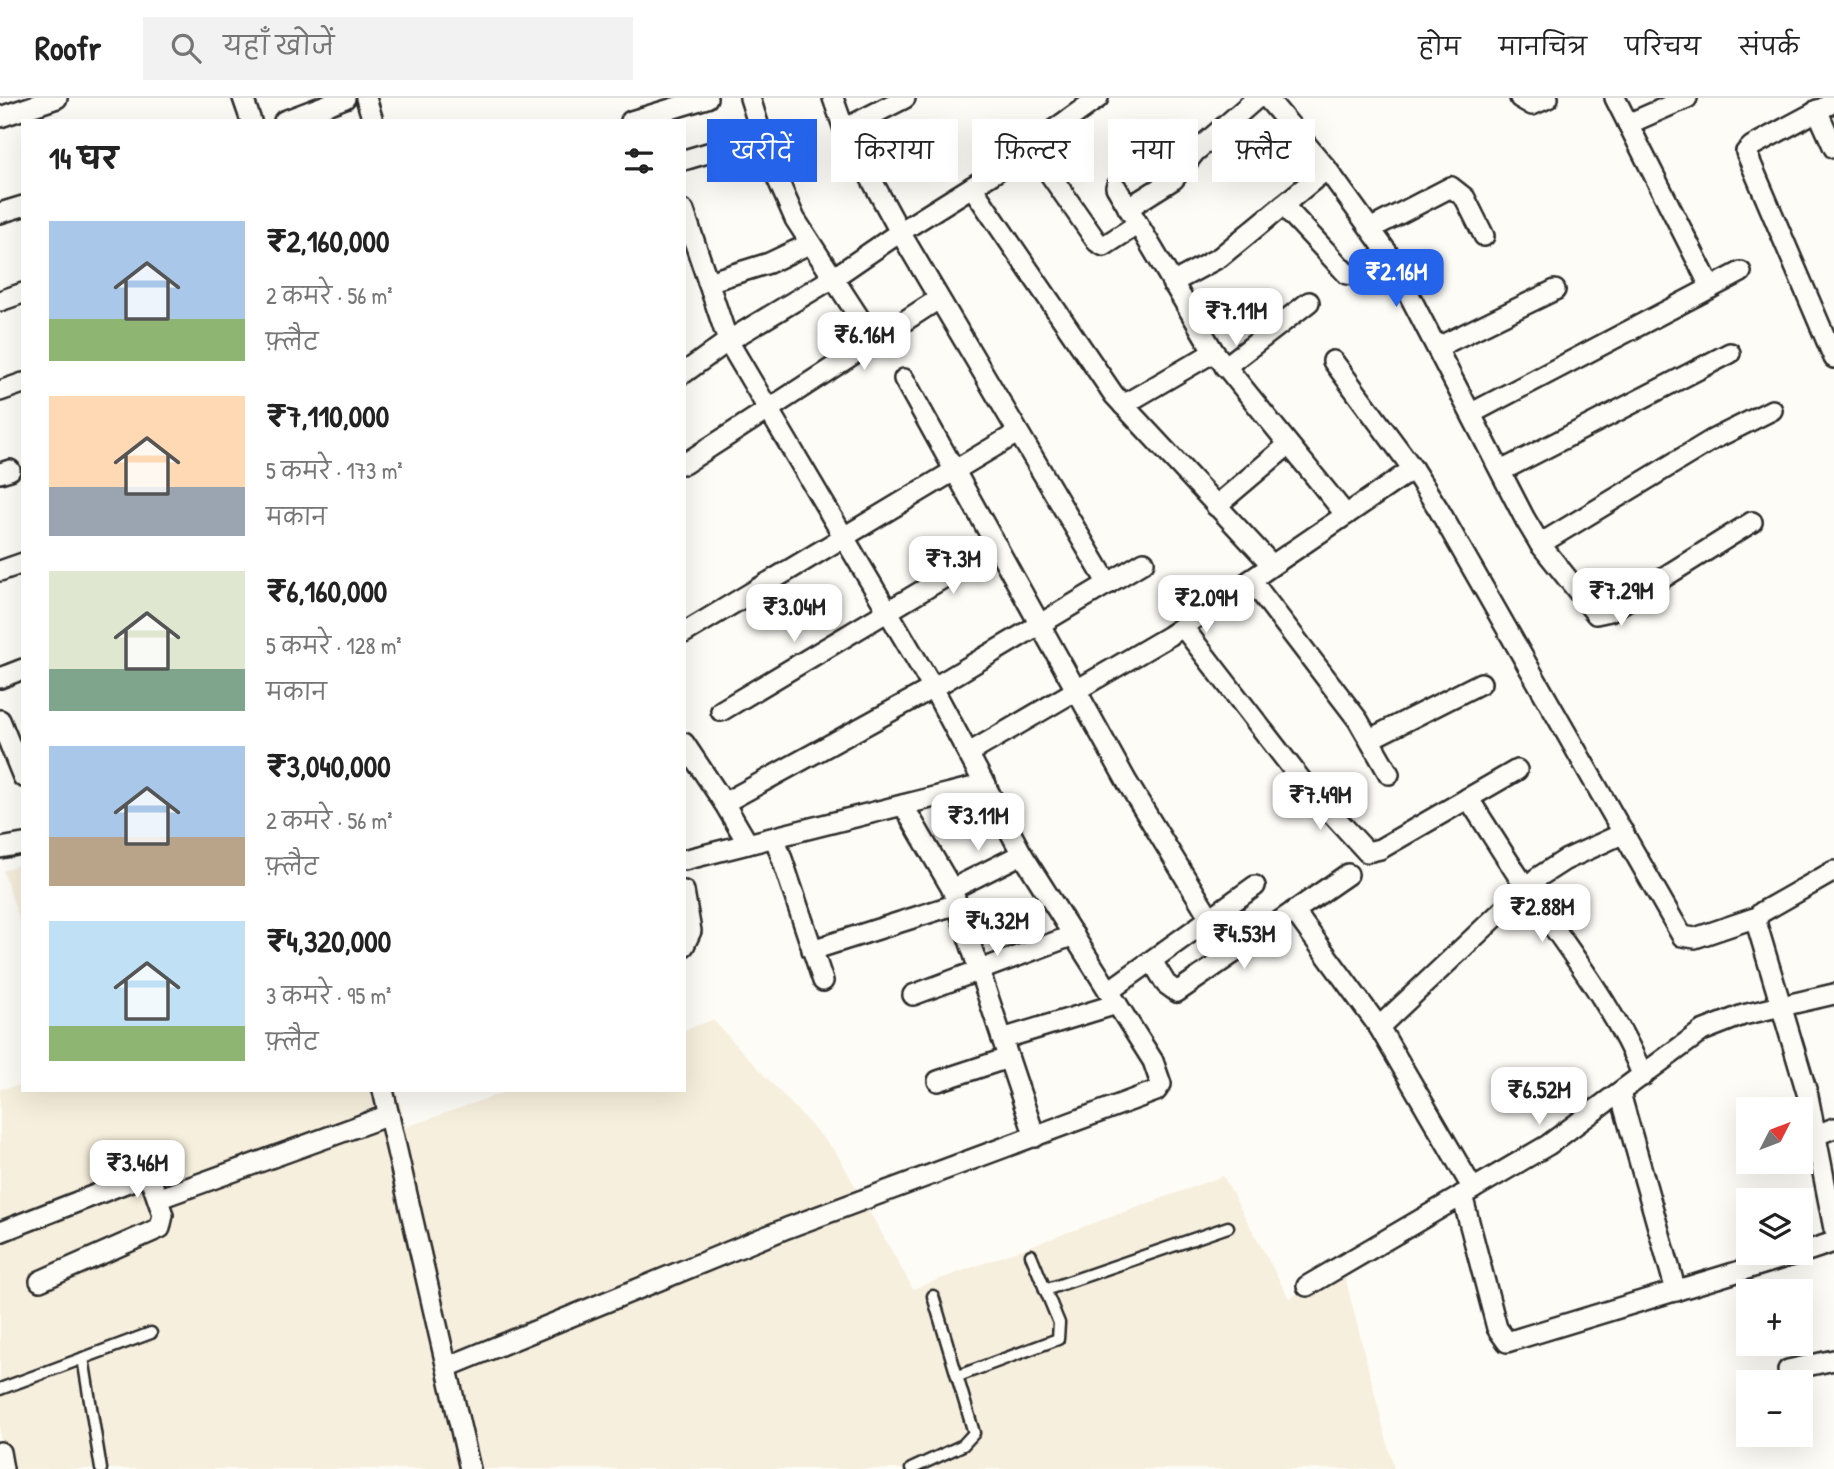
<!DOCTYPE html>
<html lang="hi">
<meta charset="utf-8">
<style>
:root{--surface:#fff;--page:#f2f2f2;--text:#222;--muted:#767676;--line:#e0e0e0;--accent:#2563eb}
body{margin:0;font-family:"Patrick Hand","Playpen Sans Deva",sans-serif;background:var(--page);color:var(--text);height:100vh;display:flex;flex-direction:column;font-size:26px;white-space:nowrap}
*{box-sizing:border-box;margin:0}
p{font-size:23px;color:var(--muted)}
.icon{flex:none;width:38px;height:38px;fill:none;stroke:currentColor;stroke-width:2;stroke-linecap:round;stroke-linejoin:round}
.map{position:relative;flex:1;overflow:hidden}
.drawer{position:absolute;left:21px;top:21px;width:665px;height:973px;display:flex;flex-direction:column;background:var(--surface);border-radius:0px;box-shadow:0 7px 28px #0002}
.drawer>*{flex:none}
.banner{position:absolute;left:707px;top:21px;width:665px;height:63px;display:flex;gap:14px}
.needle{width:46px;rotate:48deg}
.buttons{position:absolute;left:1736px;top:999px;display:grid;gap:14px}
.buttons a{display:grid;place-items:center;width:77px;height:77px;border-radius:0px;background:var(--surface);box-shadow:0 7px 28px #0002;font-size:35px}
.price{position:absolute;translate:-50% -60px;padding:0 16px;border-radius:14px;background:#fff;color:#222;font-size:23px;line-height:46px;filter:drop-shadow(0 2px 4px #0008)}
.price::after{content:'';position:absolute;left:50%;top:42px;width:21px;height:16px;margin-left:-10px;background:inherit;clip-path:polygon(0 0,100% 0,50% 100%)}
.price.selected{background:var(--accent);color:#fff}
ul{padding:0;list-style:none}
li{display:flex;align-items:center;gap:21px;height:175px;padding:0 28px}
li span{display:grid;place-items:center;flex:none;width:196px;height:140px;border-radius:0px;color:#555}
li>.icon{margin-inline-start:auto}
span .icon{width:84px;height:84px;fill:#fffc;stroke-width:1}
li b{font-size:30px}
h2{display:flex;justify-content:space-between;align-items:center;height:84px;padding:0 28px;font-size:30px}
.chip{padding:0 24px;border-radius:0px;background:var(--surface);box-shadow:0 7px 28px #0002;font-size:24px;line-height:63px}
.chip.selected{background:var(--accent);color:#fff}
header{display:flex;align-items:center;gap:42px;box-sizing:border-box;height:98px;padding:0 35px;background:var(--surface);border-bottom:2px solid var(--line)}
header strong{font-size:33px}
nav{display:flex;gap:38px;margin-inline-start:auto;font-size:24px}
.search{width:490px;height:63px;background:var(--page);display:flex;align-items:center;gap:18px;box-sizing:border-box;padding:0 24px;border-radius:0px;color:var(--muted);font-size:26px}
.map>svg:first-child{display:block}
.built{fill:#f7efdd}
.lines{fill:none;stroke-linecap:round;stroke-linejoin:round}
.lane-casing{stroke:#2b2b2b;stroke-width:15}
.street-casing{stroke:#2b2b2b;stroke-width:24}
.lane{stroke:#fdfcf7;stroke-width:10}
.street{stroke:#fdfcf7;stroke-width:19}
</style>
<header>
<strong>Roofr</strong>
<div class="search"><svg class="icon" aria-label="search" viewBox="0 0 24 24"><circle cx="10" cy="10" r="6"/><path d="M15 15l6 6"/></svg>यहाँ खोजें</div>
<nav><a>होम</a><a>मानचित्र</a><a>परिचय</a><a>संपर्क</a></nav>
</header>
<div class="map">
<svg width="1834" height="1371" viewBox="0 0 1834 1371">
<rect width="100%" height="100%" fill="#fdfcf7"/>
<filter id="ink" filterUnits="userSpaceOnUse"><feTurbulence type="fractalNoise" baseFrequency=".0143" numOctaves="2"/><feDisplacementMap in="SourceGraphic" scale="14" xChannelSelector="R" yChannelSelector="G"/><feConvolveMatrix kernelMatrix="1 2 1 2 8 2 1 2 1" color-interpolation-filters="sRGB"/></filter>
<g filter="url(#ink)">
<g class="built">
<polygon points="23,765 23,833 3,773"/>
<polygon points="713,922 836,1054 913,1191 1223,1078 1289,1200 1344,1175 1394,1371 0,1371 0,991 23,987 23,992 397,992 406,1029 511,992 684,992 684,932"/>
</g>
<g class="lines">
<defs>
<g id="lane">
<polyline points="1045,1192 1228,1129"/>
<polyline points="83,1260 101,1371"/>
<polyline points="958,1278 1058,1241 1059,1225 1031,1157"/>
<polyline points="0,1291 151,1235"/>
<polyline points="911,1371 963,1347 974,1335 933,1198"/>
</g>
<g id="street">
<polyline points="243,0 251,23"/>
<polyline points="366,0 373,23"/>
<polyline points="750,0 770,64 795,121 875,244"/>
<polyline points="1098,0 994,75 900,134 1108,486"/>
<polyline points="1267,0 1327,71 1387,154 1525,421 1540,446 1596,516 1610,513 1752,424"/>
<polyline points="1520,0 1532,7 1548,0"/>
<polyline points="1615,0 1711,190"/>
<polyline points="1834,4 1752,48 1746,54 1834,260"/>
<polyline points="1817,12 1834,50"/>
<polyline points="0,19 57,0"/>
<polyline points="284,23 345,0"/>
<polyline points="631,23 707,0"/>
<polyline points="1628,26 1687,0"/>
<polyline points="844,31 905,0"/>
<polyline points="1031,49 1097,144 1104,148 1138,126"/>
<polyline points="684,62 762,39"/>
<polyline points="972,89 1114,297 1272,467"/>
<polyline points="1116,89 1214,254 1346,417"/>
<polyline points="1283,107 1347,176 1353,177 1387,154"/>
<polyline points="1128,110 1174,81 1195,54 1257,0"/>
<polyline points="684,113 728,243 684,275"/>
<polyline points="0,115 23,108"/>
<polyline points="1372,130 1451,89 1465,100 1484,138"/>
<polyline points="708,184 769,165 809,146"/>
<polyline points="1172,185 1220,159 1327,71"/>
<polyline points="0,203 23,195"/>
<polyline points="1438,249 1555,192"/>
<polyline points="1333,263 1413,371 1439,412 1682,838 1695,840 1757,819"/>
<polyline points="1225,269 1309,204"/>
<polyline points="904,281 1127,684 1232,856"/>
<polyline points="0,293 23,285"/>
<polyline points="1123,307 1214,254"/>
<polyline points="1472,315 1741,174"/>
<polyline points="684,366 937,202"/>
<polyline points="1501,373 1730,255"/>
<polyline points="0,375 10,372"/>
<polyline points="1216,408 1288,347"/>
<polyline points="1540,446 1712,342 1772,312"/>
<polyline points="0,473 23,465"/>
<polyline points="1251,482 1358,622 1389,676"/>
<polyline points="1183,529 1302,683 1367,754 1380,751 1517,672"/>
<polyline points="684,535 1017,335"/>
<polyline points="0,580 23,571"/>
<polyline points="721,613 997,448"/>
<polyline points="0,622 23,679"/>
<polyline points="1370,641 1481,585"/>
<polyline points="684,645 724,705 933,590 728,243 833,180 900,134 844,31 833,0"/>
<polyline points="969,655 1169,538 1413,371"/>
<path d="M 1468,700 C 1488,730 1506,761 1527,791 C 1569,853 1614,908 1643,978"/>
<polyline points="724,705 748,746"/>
<polyline points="903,707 952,791 1035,1039"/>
<polyline points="775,740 823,883"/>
<polyline points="0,750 23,746"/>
<polyline points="684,762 986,686"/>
<polyline points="1834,773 1762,814 1757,819 1757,827 1808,998 1834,1131"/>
<polyline points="952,791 1022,756"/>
<polyline points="684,793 691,833 684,848"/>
<polyline points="1294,813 1379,929 1473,1091"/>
<polyline points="812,852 957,806"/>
<polyline points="1152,863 1166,886 1177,894 1348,776"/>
<polyline points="1109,893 1255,788"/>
<polyline points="913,897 1074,837"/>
<polyline points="1379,929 1537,780 1565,762 1624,735"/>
<polyline points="1002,941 1117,906"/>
<polyline points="938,983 1008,960"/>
<polyline points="383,992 470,1371"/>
<polyline points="1620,995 1676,1193"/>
<polyline points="1817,1037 1834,1030"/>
<polyline points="1462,1097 1497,1230 1507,1244 1799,1155"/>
<polyline points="160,1100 389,1017"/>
<polyline points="0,1134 141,1079 151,1082 163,1117 160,1130 40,1183"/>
<polyline points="1801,1155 1834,1144"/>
<polyline points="1307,1188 1548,1047 1702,933 1743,917 1834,896"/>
<polyline points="447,1269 787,1130 1156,993 1161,986 1153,963 1022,756 933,590 1144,464"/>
<polyline points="1788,1272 1834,1262"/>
<polyline points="0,1354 3,1371"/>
</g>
</defs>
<use href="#lane" class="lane-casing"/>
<use href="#street" class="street-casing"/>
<use href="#lane" class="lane"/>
<use href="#street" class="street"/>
</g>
</g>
</svg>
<div class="buttons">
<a><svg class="needle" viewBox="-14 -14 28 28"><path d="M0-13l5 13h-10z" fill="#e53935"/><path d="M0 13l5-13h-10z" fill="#767676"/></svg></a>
<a><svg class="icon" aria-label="layers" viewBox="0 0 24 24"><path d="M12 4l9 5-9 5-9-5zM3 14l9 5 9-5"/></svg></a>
<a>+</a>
<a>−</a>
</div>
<b class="price selected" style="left:1396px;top:211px">₹2.16M</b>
<b class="price" style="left:1236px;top:250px">₹7.11M</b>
<b class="price" style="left:864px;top:274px">₹6.16M</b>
<b class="price" style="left:953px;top:498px">₹7.3M</b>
<b class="price" style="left:1621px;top:530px">₹7.29M</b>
<b class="price" style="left:1206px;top:537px">₹2.09M</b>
<b class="price" style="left:794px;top:546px">₹3.04M</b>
<b class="price" style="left:1320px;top:734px">₹7.49M</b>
<b class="price" style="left:978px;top:755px">₹3.11M</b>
<b class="price" style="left:1542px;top:846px">₹2.88M</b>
<b class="price" style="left:997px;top:860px">₹4.32M</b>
<b class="price" style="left:1244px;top:873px">₹4.53M</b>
<b class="price" style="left:1539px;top:1029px">₹6.52M</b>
<b class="price" style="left:137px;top:1102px">₹3.46M</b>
<div class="banner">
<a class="chip selected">खरीदें</a>
<a class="chip">किराया</a>
<a class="chip">फ़िल्टर</a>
<a class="chip">नया</a>
<a class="chip">फ़्लैट</a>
</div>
<section class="drawer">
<h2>14 घर<svg class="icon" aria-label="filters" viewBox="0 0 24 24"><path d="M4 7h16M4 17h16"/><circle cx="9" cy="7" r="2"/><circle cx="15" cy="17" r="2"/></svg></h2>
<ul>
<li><span style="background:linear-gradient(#a9c7e8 70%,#8fb573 0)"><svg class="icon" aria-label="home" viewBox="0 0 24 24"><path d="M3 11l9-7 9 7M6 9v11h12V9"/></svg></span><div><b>₹2,160,000</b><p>2 कमरे · 56 m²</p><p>फ़्लैट</p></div></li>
<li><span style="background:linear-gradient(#ffd9b3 65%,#9aa5b1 0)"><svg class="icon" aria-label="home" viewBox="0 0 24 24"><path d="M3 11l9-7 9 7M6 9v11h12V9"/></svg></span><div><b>₹7,110,000</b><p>5 कमरे · 173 m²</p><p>मकान</p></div></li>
<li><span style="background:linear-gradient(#dfe7d0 70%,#7fa58c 0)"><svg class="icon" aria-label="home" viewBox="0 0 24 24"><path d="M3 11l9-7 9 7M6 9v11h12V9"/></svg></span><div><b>₹6,160,000</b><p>5 कमरे · 128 m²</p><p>मकान</p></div></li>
<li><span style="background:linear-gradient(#a9c7e8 65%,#b9a48a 0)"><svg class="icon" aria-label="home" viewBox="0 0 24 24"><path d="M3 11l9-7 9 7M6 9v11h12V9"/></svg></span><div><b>₹3,040,000</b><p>2 कमरे · 56 m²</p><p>फ़्लैट</p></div></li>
<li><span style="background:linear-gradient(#bfe0f5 75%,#8fb573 0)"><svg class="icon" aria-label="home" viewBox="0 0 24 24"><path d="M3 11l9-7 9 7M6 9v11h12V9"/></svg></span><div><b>₹4,320,000</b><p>3 कमरे · 95 m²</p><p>फ़्लैट</p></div></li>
</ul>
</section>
</div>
